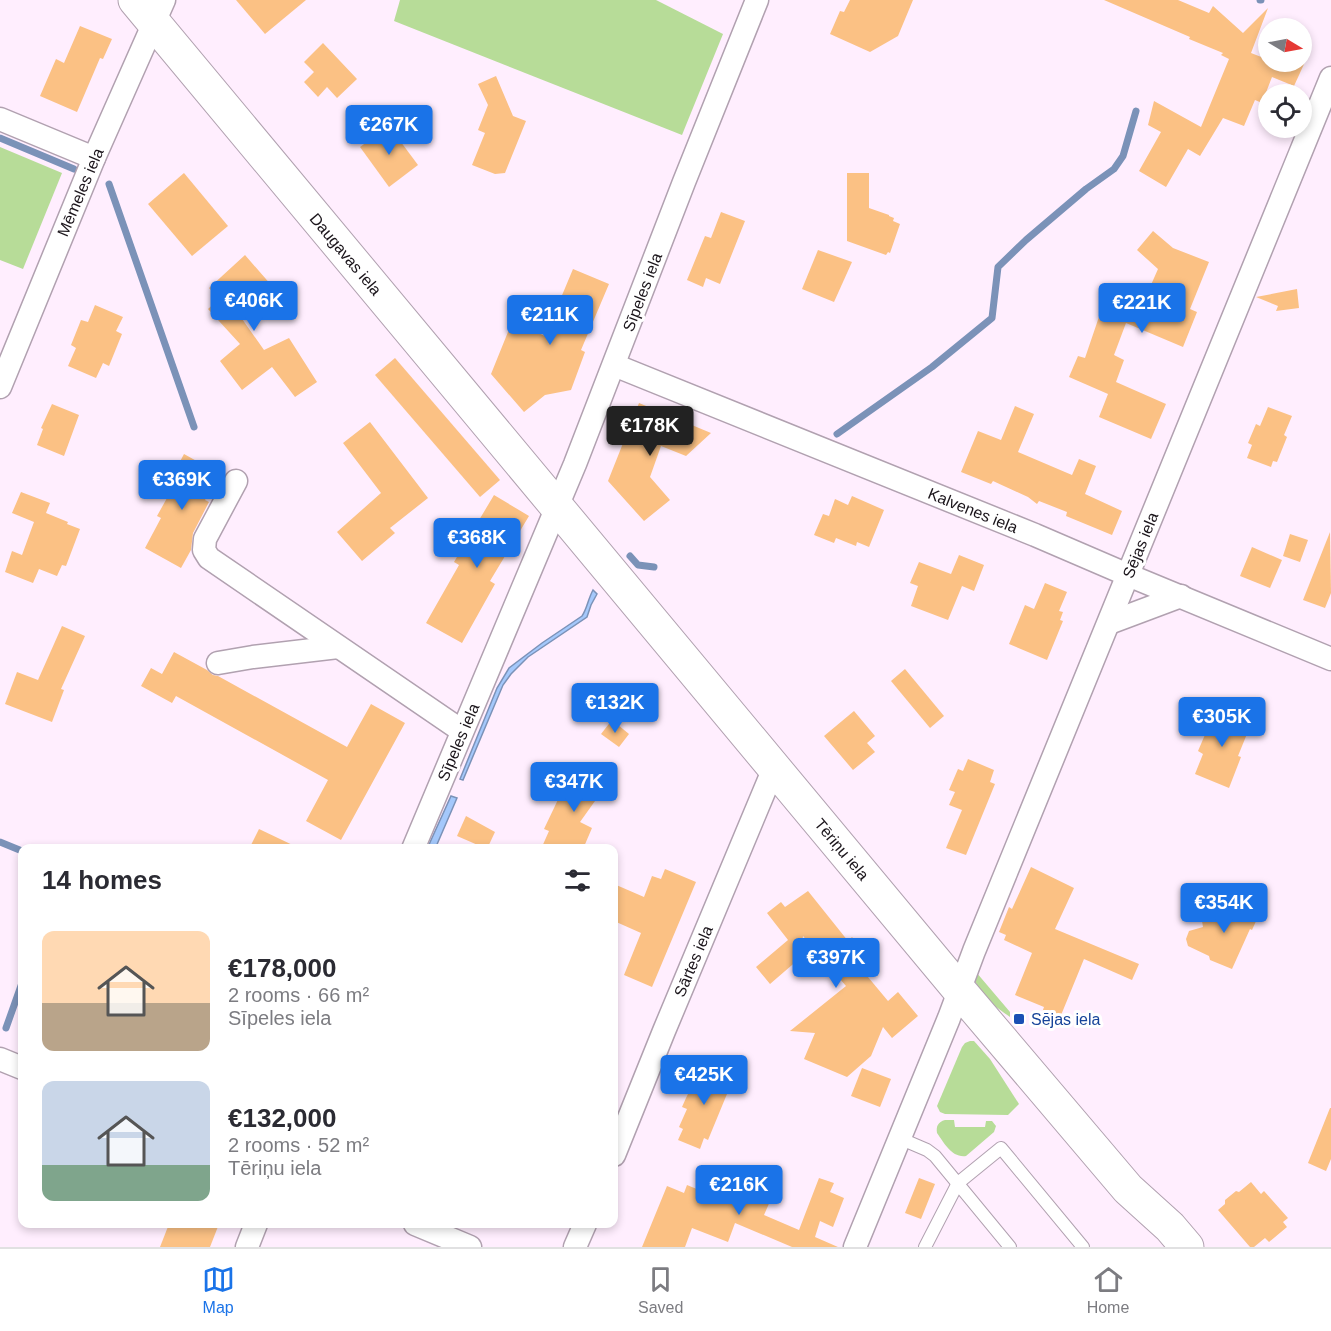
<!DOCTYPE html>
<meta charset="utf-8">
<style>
:root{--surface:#fff;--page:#f7f7f7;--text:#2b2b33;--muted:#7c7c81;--line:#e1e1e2;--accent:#1a73e8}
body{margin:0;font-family:Arial,sans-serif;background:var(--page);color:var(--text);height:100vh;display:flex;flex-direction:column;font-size:22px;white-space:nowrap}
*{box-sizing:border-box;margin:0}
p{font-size:20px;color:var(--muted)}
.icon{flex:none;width:33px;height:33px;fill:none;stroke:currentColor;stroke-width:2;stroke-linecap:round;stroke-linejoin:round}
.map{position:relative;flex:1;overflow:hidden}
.drawer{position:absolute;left:18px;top:844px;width:600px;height:384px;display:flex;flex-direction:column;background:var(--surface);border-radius:12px;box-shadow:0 3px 9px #0003}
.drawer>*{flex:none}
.needle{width:39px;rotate:100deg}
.buttons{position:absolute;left:1258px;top:18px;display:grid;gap:12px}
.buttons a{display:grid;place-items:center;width:54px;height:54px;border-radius:50%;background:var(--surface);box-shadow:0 3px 9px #0003;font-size:30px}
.price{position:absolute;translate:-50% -51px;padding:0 14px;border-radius:6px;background:var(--accent);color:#fff;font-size:20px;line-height:39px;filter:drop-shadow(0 2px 3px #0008)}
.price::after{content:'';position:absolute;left:50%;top:36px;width:18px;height:14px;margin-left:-9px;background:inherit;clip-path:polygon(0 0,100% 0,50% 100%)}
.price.on{background:#222;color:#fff}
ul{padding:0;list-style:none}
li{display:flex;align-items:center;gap:18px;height:150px;padding:0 24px}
li span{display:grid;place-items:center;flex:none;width:168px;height:120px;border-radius:12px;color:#555}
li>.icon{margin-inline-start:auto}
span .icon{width:72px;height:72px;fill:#fffc;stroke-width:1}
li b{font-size:26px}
h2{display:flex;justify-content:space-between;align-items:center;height:72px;padding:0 24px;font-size:26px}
.tabs{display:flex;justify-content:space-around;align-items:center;height:84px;border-top:2px solid var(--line);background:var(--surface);font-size:16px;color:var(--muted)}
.tabs a{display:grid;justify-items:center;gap:3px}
.tabs .on{color:var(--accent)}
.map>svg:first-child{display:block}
.green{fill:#b7dc98}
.water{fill:#a4c8fb;stroke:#7b92b8;stroke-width:1.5}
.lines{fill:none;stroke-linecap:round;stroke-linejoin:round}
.stream{stroke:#7b92b8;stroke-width:7}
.building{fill:#fbc184}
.service-casing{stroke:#b1a1b0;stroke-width:14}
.minor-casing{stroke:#b1a1b0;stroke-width:25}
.primary-casing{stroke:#b1a1b0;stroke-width:35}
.service{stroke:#fff;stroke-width:12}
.minor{stroke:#fff;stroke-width:22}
.primary{stroke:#fff;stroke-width:33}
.transit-dot{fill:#1a4fb4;stroke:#fff;stroke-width:2}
.labels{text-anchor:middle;stroke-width:6;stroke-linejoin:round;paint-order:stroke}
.street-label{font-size:16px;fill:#1b151b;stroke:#fff}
.transit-label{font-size:16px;fill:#164399;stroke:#fff;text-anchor:start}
</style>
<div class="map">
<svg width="1331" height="1247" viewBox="0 0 1331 1247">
<rect width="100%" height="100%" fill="#ffeefe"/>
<g class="green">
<polygon points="400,0 656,0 723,34 682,135 394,21"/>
<polygon points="0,147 62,173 23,269 0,260"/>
<path d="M 976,972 L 1010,1012 L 1010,1017 C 996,1007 980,996 974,978 Z"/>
<polygon points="970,1041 974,1041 990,1059 1019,1104 1008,1115 945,1114 940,1112 937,1106 962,1047 965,1043"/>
<path d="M 945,1120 L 954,1120 L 955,1127 L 985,1127 L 986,1121 L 992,1121 L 996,1126 L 994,1132 L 966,1156 C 952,1158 944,1143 937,1133 C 936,1126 938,1122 945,1120 Z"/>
</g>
<g class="water">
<path d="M 593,590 L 597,594 L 591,605 L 587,617 L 528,657 L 511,674 L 503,685 L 463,780 L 460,779 L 497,688 L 509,668 L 542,643 L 582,616 C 587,609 588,599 593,590 Z"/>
<polygon points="451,796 457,798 435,849 427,849"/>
</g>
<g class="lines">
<g class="stream">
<polyline points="1260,0 1261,0"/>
<polyline points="0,138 74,169"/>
<polyline points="109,184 194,427"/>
<polyline points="837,434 932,367 992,318 998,267 1026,240 1086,189 1114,169 1123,156 1136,111"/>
<polyline points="630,556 638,565 654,567"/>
<polyline points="0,842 22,851"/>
<polyline points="6,1028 22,983"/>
</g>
</g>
<g class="building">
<polygon points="236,0 306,0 265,34"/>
<polygon points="850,0 913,0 898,36 870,52 830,34 840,11 844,12"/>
<polygon points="1104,0 1178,0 1209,13 1213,6 1243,33 1268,8 1251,53 1269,60 1269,62 1305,62 1294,86 1272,77 1262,103 1255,100 1244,126 1223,118 1200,156 1188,149 1166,187 1139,171 1161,132 1148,125 1154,101 1201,127 1229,59 1221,55 1223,53 1189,39 1190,37"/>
<polygon points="80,26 112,39 103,59 100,58 77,112 40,96 56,59 64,63"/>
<polygon points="323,43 357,79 337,98 327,87 318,97 304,82 314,72 304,62"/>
<polygon points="496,76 513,116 526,121 505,173 495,174 472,165 485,133 478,130 488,105 478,84"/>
<polygon points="389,126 418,165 389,187 360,147"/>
<polygon points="184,173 228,226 192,256 148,204"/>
<polygon points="847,173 869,173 869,208 889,215 889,216 894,218 893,221 900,224 890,253 888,252 886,255 847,241"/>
<polygon points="721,212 745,221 720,284 706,278 703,287 687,280 705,236 711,238"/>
<polygon points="1153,231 1173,248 1209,262 1190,309 1197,312 1183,347 1126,323 1114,355 1124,360 1116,382 1166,404 1151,439 1099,417 1108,394 1069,377 1078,356 1085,358 1103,305 1113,309 1119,294 1143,303 1158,269 1137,250"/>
<polygon points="818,250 852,262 834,302 802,289"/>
<polygon points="245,255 272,286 240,316 264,350 289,338 317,382 295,397 272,367 242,390 220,361 240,344 208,309 219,299 209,288"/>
<polygon points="573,269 609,284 581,350 585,352 571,390 545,395 524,412 491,374 512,322 545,336"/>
<polygon points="1297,289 1299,308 1276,311 1278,306 1256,297"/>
<polygon points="95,305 123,317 116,331 122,334 109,366 103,363 96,378 68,366 76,348 71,345 81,320 88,322"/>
<polygon points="395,358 500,480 480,497 375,375"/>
<polygon points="639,403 711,433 686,456 661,446 650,477 670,500 644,521 608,481"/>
<polygon points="52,404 79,415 64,456 37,445 43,429 41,428"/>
<polygon points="1015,406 1034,414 1018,452 1072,475 1079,459 1096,466 1085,494 1122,511 1112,535 1066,516 1067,512 1039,501 1037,504 1028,497 993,481 991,484 961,472 978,431 1001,440"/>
<polygon points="1268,407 1292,416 1284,435 1287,437 1277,462 1273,461 1271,467 1247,458 1252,445 1248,443 1256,424 1260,426"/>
<polygon points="370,422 428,498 390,528 395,533 362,561 337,532 381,493 343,443"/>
<polygon points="184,454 220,474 205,500 209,502 193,533 191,550 181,568 145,548 161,518 157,516 172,489 167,486"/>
<polygon points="21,492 50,503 46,513 68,522 67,524 80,529 66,566 62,565 57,576 39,569 33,583 5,572 12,551 22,555 34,522 12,513"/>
<polygon points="494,495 529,516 490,581 495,584 462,643 426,623 459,565 454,562"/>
<polygon points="852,496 884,510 869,547 857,542 856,546 836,538 834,543 814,535 823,514 829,516 835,499 848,505"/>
<polygon points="1330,532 1331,593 1325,608 1303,600"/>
<polygon points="1290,534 1308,540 1300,562 1283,556"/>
<polygon points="1252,547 1282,560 1270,588 1240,576"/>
<polygon points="959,555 984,565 974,591 962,586 948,620 911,606 918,586 910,583 919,562 951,574"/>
<polygon points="1045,583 1067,592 1059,611 1063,612 1060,620 1063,621 1047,660 1009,644 1025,605 1034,609"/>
<polygon points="62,626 85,636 61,689 64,690 52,722 5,704 17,672 38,680"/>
<polygon points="174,652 207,670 213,675 218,676 347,747 371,704 405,723 341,840 306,821 328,780 176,696 172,703 141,686 151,668 162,674"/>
<polygon points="905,669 944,716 930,728 891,681"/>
<polygon points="1216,709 1251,724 1238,756 1241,757 1229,788 1195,774 1203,754 1198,751"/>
<polygon points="854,711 875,736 867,743 875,752 853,770 824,736"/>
<polygon points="612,720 629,734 619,747 601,734"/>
<polygon points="968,759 994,770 990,782 995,784 966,855 946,848 962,810 949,805 955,792 949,790 958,769 963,771"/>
<polygon points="590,765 610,780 580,822 592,828 583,849 541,849 549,831 544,829 564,787 572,791"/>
<polygon points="466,816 495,832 487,849 457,836"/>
<polygon points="259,829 301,849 249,849"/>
<polygon points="1031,867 1074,888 1055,929 1139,964 1132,980 1084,959 1057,1025 1040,1018 1044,1007 1015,995 1032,953 1004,940 1006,935 999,932 1009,907 1012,909"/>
<polygon points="665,869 696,882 652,987 624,975 641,933 614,921 614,884 644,897 652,876 661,879"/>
<polygon points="808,891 848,941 852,937 873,962 863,971 888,1001 898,992 918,1016 892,1038 883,1027 871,1056 847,1077 804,1059 815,1033 790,1031 846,986 803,936 799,959 770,984 756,967 788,940 767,913 781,902 785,907"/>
<polygon points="1240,901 1261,910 1252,930 1250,929 1232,969 1210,960 1209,956 1188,946 1186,939 1189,931 1203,927 1202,921 1237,908"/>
<polygon points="705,1065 734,1077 708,1140 704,1138 700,1149 678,1140 683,1129 679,1127 687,1109 682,1107 686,1098 690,1090 694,1091"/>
<polygon points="862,1068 891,1079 880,1107 851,1096"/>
<polygon points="1330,1108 1331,1108 1331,1159 1326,1171 1308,1163"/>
<polygon points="758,1174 778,1183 764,1215 799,1230 819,1178 834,1183 830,1192 844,1198 833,1227 820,1221 815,1237 838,1247 792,1247 735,1223 728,1242 692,1228 685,1247 642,1247 667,1186 684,1193 687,1185 733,1204 736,1197 746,1201"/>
<polygon points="919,1178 935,1184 921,1219 905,1213"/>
<polygon points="1251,1182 1261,1194 1264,1191 1288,1218 1283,1222 1287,1227 1269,1242 1265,1238 1254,1247 1250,1247 1218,1210 1225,1204 1225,1200 1236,1191 1239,1192"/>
<polygon points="169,1224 219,1224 210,1247 160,1247"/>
</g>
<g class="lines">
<defs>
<g id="service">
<polyline points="899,1138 927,1150 935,1156 1010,1247"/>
<polyline points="925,1247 958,1183 1001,1148 1083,1247"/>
</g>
<g id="minor">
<polyline points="0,119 94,158"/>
<polyline points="614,365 1035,535 1128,575 1331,659"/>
<polyline points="0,387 94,158 164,0"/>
<polyline points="236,481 205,539 204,550 209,558 462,731"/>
<polyline points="1109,623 1181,596"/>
<polyline points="218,663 253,657 338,647"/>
<polyline points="413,849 575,464 684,182 757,0"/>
<polyline points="0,1059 22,1068"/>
<polyline points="614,1155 664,1031 774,768"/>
<polyline points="415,1224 470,1247"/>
<polyline points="247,1247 256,1224"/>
<polyline points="575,1247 585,1224"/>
<polyline points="855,1247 949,1018 974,951 1331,78"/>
</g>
<polyline id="primary" points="135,0 960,991 1128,1189 1170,1227 1187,1247"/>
</defs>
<use href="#service" class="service-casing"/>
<use href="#minor" class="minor-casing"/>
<use href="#primary" class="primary-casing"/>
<use href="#service" class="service"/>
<use href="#minor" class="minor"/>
<use href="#primary" class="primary"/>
</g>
<rect class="transit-dot" x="1013" y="1013" width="12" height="12" rx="3"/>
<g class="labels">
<g class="street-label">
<text transform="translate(80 192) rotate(-67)" y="6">Mēmeles iela</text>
<text transform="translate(346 254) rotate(50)" y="6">Daugavas iela</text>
<text transform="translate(642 292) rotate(-69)" y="6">Sīpeles iela</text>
<text transform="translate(973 510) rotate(22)" y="6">Kalvenes iela</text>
<text transform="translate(1140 545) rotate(-68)" y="6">Sējas iela</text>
<text transform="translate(458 742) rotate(-67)" y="6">Sīpeles iela</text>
<text transform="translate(842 849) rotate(50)" y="6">Tēriņu iela</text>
<text transform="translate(693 961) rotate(-67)" y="6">Sārtes iela</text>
</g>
<g class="transit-label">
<text x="1031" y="1025">Sējas iela</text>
</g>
</g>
</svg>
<div class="buttons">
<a><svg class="needle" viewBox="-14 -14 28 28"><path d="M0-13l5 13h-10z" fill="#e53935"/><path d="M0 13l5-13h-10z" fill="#7c7c81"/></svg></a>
<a><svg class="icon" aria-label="locate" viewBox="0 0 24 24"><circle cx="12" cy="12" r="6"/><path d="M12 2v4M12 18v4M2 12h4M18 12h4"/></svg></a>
</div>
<b class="price" style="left:389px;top:156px">€267K</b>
<b class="price" style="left:254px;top:332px">€406K</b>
<b class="price" style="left:1142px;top:334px">€221K</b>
<b class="price" style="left:550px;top:346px">€211K</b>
<b class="price on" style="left:650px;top:457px">€178K</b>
<b class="price" style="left:182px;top:511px">€369K</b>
<b class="price" style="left:477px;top:569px">€368K</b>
<b class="price" style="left:615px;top:734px">€132K</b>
<b class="price" style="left:1222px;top:748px">€305K</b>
<b class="price" style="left:574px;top:813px">€347K</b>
<b class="price" style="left:1224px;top:934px">€354K</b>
<b class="price" style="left:836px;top:989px">€397K</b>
<b class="price" style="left:704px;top:1106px">€425K</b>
<b class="price" style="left:739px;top:1216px">€216K</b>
<section class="drawer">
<h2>14 homes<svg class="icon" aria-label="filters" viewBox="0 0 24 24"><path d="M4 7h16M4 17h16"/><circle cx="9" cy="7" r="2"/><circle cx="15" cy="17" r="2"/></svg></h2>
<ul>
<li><span style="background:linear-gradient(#ffd9b3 60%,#b9a48a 0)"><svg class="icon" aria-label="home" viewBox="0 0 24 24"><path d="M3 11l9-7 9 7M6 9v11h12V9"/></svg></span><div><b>€178,000</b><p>2 rooms · 66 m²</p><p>Sīpeles iela</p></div></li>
<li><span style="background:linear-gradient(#c9d6e8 70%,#7fa58c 0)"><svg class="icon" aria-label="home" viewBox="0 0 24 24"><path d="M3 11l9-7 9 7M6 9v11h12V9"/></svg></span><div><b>€132,000</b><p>2 rooms · 52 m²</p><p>Tēriņu iela</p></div></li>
</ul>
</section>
</div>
<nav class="tabs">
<a class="on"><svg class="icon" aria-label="map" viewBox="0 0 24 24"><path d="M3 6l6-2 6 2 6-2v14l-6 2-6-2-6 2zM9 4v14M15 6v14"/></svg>Map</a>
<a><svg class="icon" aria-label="saved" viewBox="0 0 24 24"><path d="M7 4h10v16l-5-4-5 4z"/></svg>Saved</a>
<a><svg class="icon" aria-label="home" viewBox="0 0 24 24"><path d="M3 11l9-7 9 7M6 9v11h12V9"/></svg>Home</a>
</nav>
